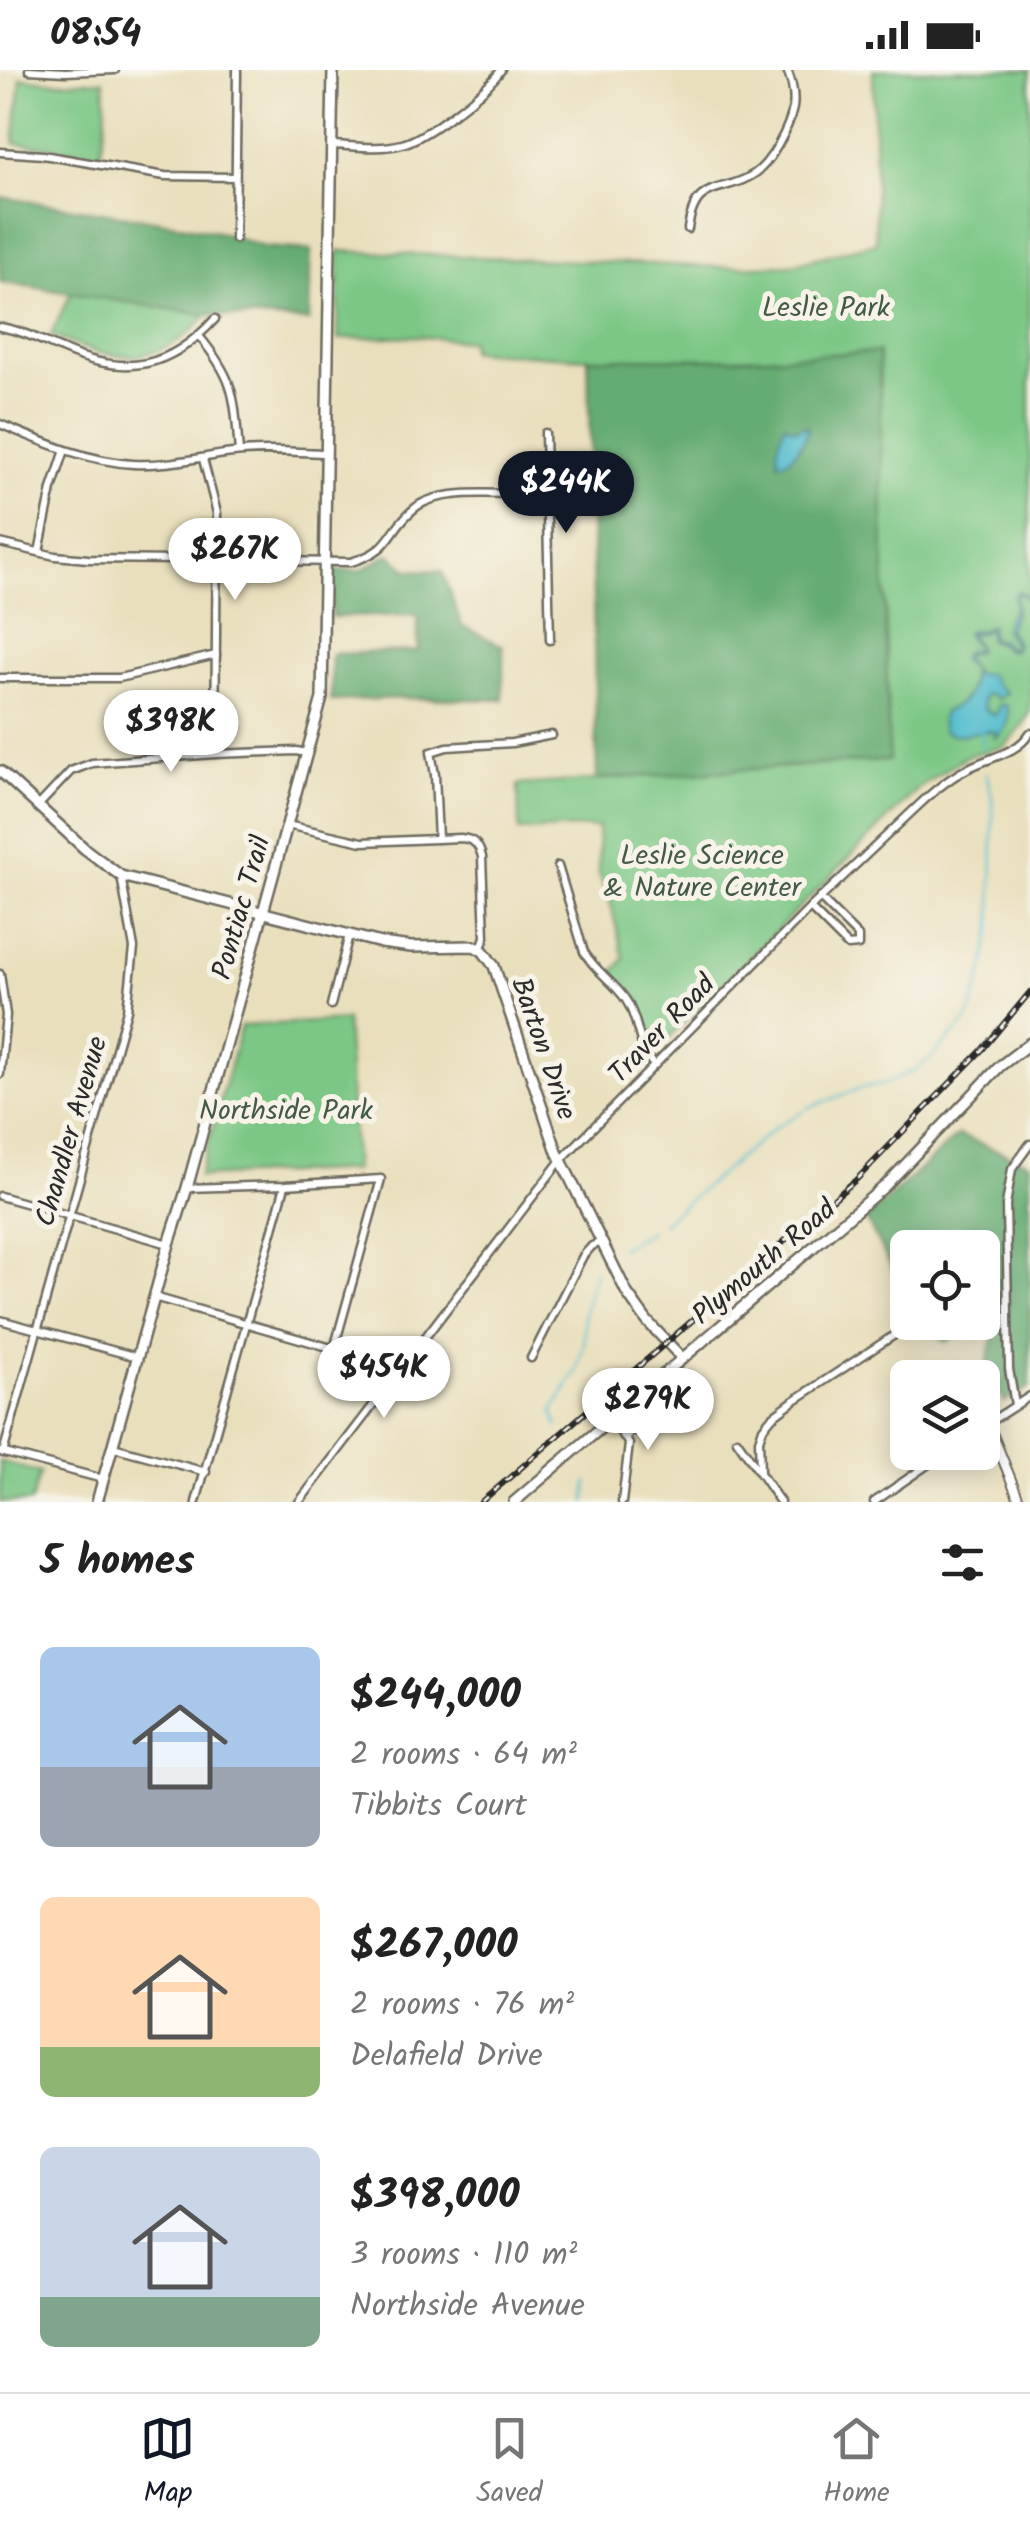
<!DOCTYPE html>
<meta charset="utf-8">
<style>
:root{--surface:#fff;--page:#f6f6f6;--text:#222;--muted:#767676;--line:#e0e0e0;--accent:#111827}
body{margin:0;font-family:Kalam,sans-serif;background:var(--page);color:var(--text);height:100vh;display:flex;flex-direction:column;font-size:38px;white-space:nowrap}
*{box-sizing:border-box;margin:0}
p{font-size:32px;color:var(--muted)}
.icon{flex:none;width:55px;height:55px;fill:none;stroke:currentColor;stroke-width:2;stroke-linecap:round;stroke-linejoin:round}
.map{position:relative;height:1432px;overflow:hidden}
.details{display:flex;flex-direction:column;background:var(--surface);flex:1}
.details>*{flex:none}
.buttons{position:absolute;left:890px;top:1160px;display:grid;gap:20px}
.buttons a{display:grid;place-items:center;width:110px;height:110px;border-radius:15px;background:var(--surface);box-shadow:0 5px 25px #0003;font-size:50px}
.price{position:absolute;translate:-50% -85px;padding:0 22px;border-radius:35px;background:#fff;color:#222;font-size:32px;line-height:65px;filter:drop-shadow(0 2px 5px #0008)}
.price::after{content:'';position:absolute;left:50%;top:60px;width:30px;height:22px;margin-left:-15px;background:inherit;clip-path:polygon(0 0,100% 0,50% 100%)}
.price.active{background:var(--accent);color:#fff}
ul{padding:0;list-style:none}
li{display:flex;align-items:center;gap:30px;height:250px;padding:0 40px}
li span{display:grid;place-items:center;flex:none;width:280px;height:200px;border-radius:15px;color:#555}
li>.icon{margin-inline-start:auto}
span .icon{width:120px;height:120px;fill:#fffc;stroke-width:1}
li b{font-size:42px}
h2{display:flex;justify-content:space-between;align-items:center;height:120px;padding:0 40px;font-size:42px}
.status{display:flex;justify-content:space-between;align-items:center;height:70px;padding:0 50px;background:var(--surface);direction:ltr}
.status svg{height:28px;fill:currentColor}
.tab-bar{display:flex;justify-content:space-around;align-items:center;height:140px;border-top:2px solid var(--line);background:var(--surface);font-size:28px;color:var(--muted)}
.tab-bar a{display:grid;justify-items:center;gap:5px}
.tab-bar .active{color:var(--accent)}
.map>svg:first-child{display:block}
.green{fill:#7cc785;stroke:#547958;stroke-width:2.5}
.forest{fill:#65ac72;stroke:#486c4e;stroke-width:2.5}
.water{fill:#53bdce;stroke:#3f747c;stroke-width:2.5}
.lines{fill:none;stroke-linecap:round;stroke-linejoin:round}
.stream{stroke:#53bdce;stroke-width:2.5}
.minor-casing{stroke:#6e6a5e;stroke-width:11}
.tertiary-casing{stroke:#6e6a5e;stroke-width:12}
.secondary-casing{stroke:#6e6a5e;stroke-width:14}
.minor{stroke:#fff;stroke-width:6}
.tertiary{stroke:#fff;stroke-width:8}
.secondary{stroke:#fff;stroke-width:9}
.rail-casing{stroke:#2b2b2b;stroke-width:6}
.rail{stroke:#f7f3e8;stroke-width:2.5;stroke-dasharray:8;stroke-linecap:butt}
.labels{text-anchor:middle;stroke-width:10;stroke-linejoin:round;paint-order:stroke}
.park-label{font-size:28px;fill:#435a46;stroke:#f7f3e8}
.street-label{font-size:28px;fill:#2b2b2b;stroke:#f7f3e8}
</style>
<div class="status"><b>08:54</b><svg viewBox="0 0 49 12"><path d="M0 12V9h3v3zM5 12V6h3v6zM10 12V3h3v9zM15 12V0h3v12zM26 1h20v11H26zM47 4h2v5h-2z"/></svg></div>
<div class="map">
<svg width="1030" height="1432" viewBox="0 0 1030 1432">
<rect width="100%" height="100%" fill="#f7f3e8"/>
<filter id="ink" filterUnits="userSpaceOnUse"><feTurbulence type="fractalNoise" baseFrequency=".01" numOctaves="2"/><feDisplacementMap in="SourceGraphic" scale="20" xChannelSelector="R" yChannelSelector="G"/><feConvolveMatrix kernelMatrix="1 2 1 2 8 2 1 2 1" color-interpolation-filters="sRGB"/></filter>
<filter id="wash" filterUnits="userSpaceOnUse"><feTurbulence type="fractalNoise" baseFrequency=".0048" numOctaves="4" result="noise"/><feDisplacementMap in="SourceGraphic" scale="40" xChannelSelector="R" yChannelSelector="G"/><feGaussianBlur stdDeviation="2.25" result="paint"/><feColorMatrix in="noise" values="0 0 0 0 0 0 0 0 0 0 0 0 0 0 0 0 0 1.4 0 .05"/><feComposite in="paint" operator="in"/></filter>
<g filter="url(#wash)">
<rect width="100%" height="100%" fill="#e9dfbc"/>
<g class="green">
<path d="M 873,0 L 1030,0 L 1030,641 L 1022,657 L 1004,677 L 967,686 L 921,716 L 656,981 C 646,948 641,925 612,904 L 624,889 L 609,827 L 599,805 L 598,757 L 519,761 L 518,715 L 889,690 L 715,289 L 588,288 L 470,281 L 470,271 L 413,266 L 338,269 L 339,181 L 723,197 L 789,195 L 876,173 Z"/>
<polygon points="21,8 58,12 104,10 106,51 100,86 51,77 14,73"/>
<path d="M 71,223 L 207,245 C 161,299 110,293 51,265 Z"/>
<polygon points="346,950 355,1100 199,1107 241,956"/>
<polygon points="0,1391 40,1403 31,1432 0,1432"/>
</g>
<g class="forest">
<polygon points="0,127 160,151 222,163 264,177 311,180 309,251 207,245 0,212"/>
<polygon points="879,282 889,690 597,709 588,288 715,289"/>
<polygon points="389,484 408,500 442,501 462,556 503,576 503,630 400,628 331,631 332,584 418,581 418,545 332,547 331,501 361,500"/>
<polygon points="958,1065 1030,1093 1030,1122 1028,1130 1030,1132 1030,1317 1004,1332 988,1290 993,1268 989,1246 983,1249 982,1178 908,1178 907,1227 866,1149"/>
<polygon points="926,1253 977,1253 946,1272"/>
</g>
<g class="water">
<path d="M 784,354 L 796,359 L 807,355 L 808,360 C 803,373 792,391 779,393 L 777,380 Z"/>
<path d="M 1018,521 L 1026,525 L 1030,535 L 1025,527 L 1018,523 L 1015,525 C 1018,539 1013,547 1008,559 L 1016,573 L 1014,580 L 1008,581 L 998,573 L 989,571 L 989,557 L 980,563 L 969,563 L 978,580 L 974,583 L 967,583 L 964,586 L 975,604 L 988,604 L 997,616 L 1007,623 L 997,629 L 992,624 L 985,625 L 983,628 L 984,638 L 994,645 L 997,643 L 999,635 L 1006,635 C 1011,648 1007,660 995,668 L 995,662 C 977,658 961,671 943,661 L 941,649 L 945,641 C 967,633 971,622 972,600 L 963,592 L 962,586 L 965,582 L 975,580 L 976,578 L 966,563 L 970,560 L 979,561 L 990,555 L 991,569 L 1001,571 L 1009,579 L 1013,578 L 1014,573 L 1004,560 L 1009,545 L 1012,543 L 1015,535 L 1014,525 Z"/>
</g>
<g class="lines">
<g class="stream">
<polyline points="981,660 983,679"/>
<polyline points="808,1038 861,1018 890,1012 915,1000 931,988 968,950 983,903 992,857 993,731 986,703"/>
<polyline points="662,1153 777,1056 804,1041"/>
<polyline points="620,1178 651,1161"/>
<polyline points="558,1356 553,1341 576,1302 584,1274 584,1241 595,1201"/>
<polyline points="586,1432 588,1412"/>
</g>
</g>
</g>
<g filter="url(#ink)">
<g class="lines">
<defs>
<g id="minor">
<polyline points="29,0 65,2 115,0"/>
<path d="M 332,75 C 354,76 380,80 402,74 C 426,68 487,21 501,0"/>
<polyline points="0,82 43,85 165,106 235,107"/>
<path d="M 688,159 C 695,107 723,125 754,104 C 771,93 789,58 793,38 C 795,25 792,12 787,0"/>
<polyline points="235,169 237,0"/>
<path d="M 0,257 C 24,261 44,272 66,281 C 127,307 170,298 215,249"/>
<path d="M 199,266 C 236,311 234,326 239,382"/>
<path d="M 0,354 C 43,372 86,391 133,394 C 168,396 199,387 233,383 C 263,379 295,382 326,383"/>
<polyline points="545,363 550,570"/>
<polyline points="203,389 217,443 215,684"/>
<path d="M 0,473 L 55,486 L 88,489 L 351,492 C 395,479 386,461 415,438 C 442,416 513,425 547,426"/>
<polyline points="39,482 52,419 65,380"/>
<polyline points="0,608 119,608 216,585"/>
<polyline points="39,735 71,701 92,693 215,684 296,681 307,683"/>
<path d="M 287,755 L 362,772 L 461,768 C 473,769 479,774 482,787 L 485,867 L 481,878"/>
<polyline points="438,769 435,705 431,682 447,677 512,673 552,665"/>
<path d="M 558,796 L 584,882 C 595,901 614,912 626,930 C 640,951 637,978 654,995"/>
<polyline points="810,838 848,876 858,875 858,866 820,828"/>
<polyline points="0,904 6,945 0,1004"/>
<polyline points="331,935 349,865"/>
<polyline points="187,1118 285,1115 381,1109 334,1279"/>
<polyline points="0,1126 169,1174"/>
<polyline points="154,1227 401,1298"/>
<polyline points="0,1250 137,1287"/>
<polyline points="531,1288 583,1186 592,1176 601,1172"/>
<polyline points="1015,1335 1009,1299 1006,1135 1012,1099 1030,1074"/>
<polyline points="611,1349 629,1374 622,1432"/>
<polyline points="982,1357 1030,1326"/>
<polyline points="626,1367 648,1341 699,1318"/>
<polyline points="737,1370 780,1432"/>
<polyline points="113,1377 206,1402"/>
<polyline points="1,1382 103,1409"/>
<polyline points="3,1383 127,940 134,878 121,806"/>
<polyline points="760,1402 759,1370 763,1358 772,1347 792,1332 899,1262"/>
<polyline points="196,1432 285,1116"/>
<path d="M 299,1432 L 561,1090 L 810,838 L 921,733 C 935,720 949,708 967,699 C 988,687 1016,685 1030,663"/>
<polyline points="874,1432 946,1382"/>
</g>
<polyline id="tertiary" points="988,1353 1020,1432"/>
<g id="secondary">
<polyline points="0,701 85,779 121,806 381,873 411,877 474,876 483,881 494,896 557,1082 627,1223 647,1251 682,1288"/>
<polyline points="97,1432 169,1174 187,1118 322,628 333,0"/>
<polyline points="514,1432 885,1116 1000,996 1030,973"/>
</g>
</defs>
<use href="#minor" class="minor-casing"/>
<use href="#tertiary" class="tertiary-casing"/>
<use href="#secondary" class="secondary-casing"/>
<use href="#minor" class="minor"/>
<use href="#tertiary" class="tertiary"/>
<use href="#secondary" class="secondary"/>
<defs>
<polyline id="rail" points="481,1432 858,1108 982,980 1030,922"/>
</defs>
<use href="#rail" class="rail-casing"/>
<use href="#rail" class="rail"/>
</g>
</g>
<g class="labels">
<g class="park-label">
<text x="826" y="246">Leslie Park</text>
<text x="702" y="794">Leslie Science<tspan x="702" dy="32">&amp; Nature Center</tspan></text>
<text x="286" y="1049">Northside Park</text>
</g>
<g class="street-label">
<text transform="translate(240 837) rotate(-74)" y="10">Pontiac Trail</text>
<text transform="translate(661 958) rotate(-46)" y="10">Traver Road</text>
<text transform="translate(545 978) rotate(71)" y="10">Barton Drive</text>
<text transform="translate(70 1061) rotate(-74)" y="10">Chandler Avenue</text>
<text transform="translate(763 1191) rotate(-40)" y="10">Plymouth Road</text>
</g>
</g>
</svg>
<div class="buttons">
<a><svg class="icon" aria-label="locate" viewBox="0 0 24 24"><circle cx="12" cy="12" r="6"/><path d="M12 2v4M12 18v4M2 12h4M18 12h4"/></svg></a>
<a><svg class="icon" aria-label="layers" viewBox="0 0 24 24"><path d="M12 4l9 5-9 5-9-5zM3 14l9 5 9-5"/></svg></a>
</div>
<b class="price active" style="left:566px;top:466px">$244K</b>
<b class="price" style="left:235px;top:533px">$267K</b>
<b class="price" style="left:171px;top:705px">$398K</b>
<b class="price" style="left:384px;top:1351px">$454K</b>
<b class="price" style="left:648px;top:1383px">$279K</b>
</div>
<section class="details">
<h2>5 homes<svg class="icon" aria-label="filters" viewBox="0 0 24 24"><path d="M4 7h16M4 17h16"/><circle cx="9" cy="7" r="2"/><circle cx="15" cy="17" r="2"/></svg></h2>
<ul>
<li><span style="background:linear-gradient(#a9c7e8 60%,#9aa5b1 0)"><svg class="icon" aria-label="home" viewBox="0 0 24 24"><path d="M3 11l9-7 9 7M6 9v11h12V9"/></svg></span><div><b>$244,000</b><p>2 rooms · 64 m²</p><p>Tibbits Court</p></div></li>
<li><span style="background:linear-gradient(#ffd9b3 75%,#8fb573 0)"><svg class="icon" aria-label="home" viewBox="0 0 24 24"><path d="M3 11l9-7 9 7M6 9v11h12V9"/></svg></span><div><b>$267,000</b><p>2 rooms · 76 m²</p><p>Delafield Drive</p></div></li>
<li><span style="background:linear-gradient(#c9d6e8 75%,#7fa58c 0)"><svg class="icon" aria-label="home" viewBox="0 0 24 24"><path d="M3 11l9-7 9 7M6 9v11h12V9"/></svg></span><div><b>$398,000</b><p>3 rooms · 110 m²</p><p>Northside Avenue</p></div></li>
</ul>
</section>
<nav class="tab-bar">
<a class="active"><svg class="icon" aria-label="map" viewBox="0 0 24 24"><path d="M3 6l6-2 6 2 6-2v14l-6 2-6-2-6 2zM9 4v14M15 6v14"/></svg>Map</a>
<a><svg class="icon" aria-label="saved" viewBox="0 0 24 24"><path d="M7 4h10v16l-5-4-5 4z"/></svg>Saved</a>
<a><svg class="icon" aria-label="home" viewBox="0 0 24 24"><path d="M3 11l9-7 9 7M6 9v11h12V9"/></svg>Home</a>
</nav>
